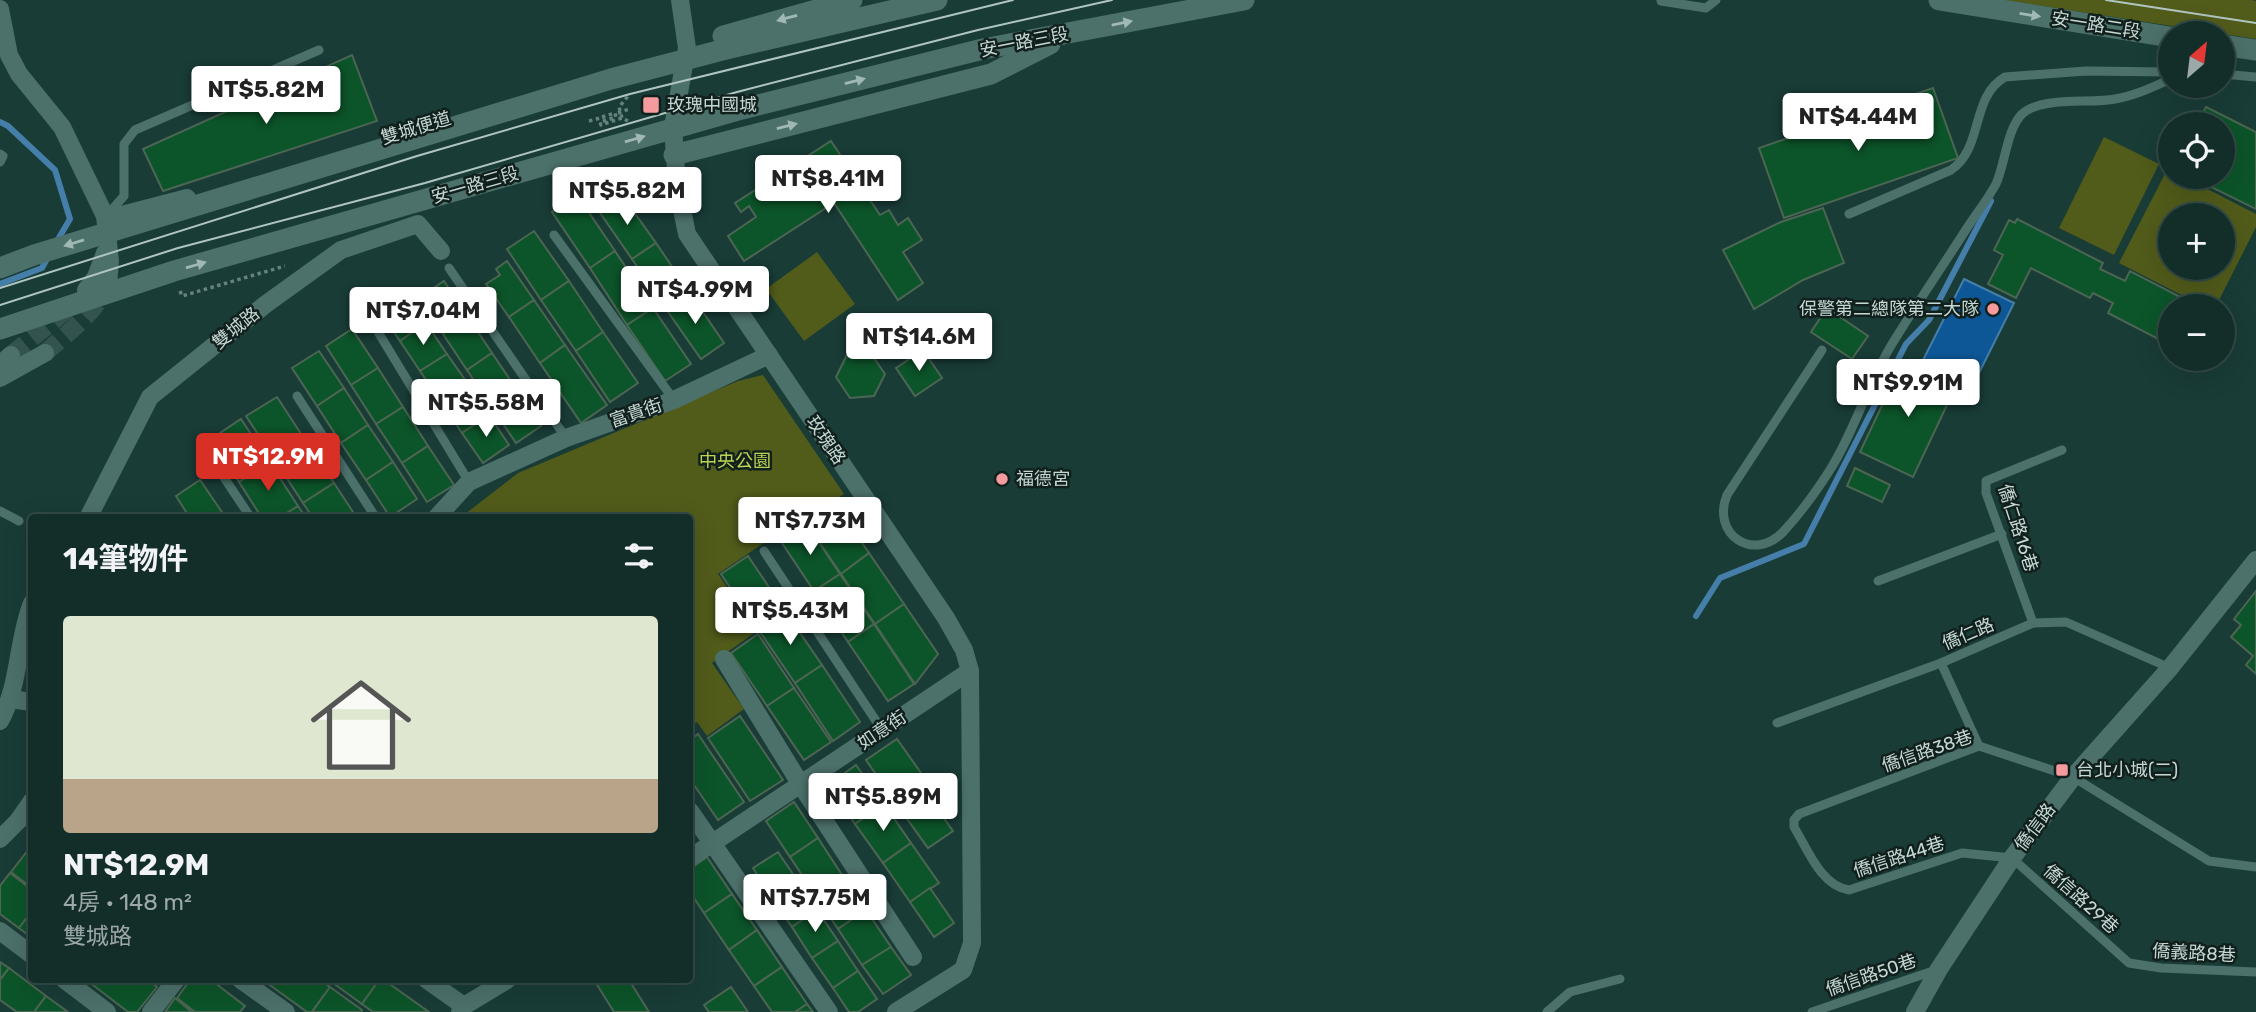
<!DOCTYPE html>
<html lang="zh-TW">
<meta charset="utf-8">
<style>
:root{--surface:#132d29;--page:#203935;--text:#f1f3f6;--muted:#9da8a8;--line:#324946;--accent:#d93025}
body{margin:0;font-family:Rubik,"Noto Sans TC",sans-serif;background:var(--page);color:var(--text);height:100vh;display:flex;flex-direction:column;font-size:26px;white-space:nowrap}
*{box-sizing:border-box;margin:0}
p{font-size:23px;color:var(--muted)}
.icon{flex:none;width:38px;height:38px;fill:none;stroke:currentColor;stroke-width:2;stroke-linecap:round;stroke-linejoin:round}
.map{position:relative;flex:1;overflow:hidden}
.sheet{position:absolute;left:28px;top:514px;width:665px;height:469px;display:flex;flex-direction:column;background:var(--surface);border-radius:7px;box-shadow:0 7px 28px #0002,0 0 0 2px var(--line)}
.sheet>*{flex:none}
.needle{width:46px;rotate:28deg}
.fabs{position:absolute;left:2158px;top:21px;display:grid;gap:14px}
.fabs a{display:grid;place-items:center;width:77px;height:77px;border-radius:50%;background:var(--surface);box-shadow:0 7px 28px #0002,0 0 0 2px var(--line);font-size:35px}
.price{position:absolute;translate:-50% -60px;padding:0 16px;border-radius:7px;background:#fff;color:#222;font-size:23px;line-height:46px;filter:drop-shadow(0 2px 4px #0008)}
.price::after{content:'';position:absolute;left:50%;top:42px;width:21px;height:16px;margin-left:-10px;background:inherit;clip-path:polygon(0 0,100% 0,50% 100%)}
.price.current{background:var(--accent);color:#fff}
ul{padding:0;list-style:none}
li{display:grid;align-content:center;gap:14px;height:371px;padding:0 35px}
li span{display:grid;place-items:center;height:217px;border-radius:7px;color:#555}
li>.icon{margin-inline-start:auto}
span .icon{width:126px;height:126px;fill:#fffc;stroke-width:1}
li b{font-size:30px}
h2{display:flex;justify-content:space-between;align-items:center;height:84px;padding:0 35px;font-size:30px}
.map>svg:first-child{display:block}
.green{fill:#515b1a;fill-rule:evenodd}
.water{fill:#0e5797;stroke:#457ea9;stroke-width:2}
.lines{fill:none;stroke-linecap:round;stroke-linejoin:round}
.stream{stroke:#457ea9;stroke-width:6}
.building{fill:#0c5429;stroke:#4d6553;stroke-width:2}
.street-tunnel{stroke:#33534f;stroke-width:18;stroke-dasharray:18 9;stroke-linecap:butt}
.path{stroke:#66827e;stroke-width:3.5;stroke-dasharray:3.5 3.5;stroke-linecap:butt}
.lane{stroke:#4c706a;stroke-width:9}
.street{stroke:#4c706a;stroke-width:18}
.secondary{stroke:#4c706a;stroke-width:21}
.tram{stroke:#b0c5c1;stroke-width:2}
.oneway{fill:#a1b9b4}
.poi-dot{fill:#f59b9d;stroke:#11201d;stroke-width:2.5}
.labels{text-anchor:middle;stroke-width:5;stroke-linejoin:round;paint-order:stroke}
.street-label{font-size:18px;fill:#c5d8d4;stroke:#11201d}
.poi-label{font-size:18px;fill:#c5d8d4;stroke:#11201d;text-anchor:start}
.park-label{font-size:18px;fill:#bdd252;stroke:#11201d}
</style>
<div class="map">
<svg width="2256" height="1012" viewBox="0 0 2256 1012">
<rect width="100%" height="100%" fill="#193c37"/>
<g class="green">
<polygon points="2003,0 2252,0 2256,1 2256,39"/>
<polygon points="2104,137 2159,164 2114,255 2059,228"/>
<path d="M 2168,168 L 2170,170 L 2170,177 L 2184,177 L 2256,214 L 2256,227 L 2216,306 L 2203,306 L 2119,263 ZM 2170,215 L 2222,215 L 2222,268 L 2170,268 Z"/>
<polygon points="817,252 855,304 804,341 766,289"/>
<polygon points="763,375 844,494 771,538 718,574 757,631 712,663 744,709 707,736 697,722 690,727 690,518 460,518 518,473 738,381"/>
</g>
<polygon class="water" points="1964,279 2014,303 1971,389 1921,364"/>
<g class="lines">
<g class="stream">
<polyline points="0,122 8,126 55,170 70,219 57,241"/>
<polyline points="0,284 42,268 48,257"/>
<polyline points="1696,616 1720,578 1804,544 1906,344 1929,320 1991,201"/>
</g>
</g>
<g class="building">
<polygon points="352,55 377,121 163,191 143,149"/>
<polygon points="1933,88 1958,158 1784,218 1759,148"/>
<polygon points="2206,107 2256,132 2256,209 2191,177 2222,177 2222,124 2197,124"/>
<polygon points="831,141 880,215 889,210 898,225 908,218 922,240 903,252 923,283 898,300 834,203 744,261 728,236 756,217 749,206 741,212 735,203"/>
<polygon points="621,194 656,243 632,259 598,210"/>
<polygon points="577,195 615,251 590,268 552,212"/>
<polygon points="1823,208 1844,263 1803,280 1754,309 1723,250 1781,222"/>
<polygon points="2017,219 2103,263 2100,269 2125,281 2130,271 2186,300 2183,306 2170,306 2170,331 2164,342 2108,313 2113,303 2093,293 2090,298 2031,268 2016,298 1988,284 2003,255 1994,250 2009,220 2015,223"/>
<polygon points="534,231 569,281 541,300 507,249"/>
<polygon points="656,243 690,293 666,309 632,259"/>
<polygon points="615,251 653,308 627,325 590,268"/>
<polygon points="507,261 534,300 509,317 486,284 500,275 496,269"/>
<polygon points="444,281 468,317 443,334 419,298"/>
<polygon points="569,281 603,332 576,351 541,300"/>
<polygon points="405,292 426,323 400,341 379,310"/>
<polygon points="690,293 724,343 701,359 666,309"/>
<polygon points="534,300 565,345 540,363 509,317"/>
<polygon points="653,308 691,364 665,381 627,325"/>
<polygon points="1827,308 1868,336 1852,359 1811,332"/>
<polygon points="468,317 492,353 467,370 443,334"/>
<polygon points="426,323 447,354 420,371 400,341"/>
<polygon points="352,329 378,368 351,385 326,346"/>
<polygon points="603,332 638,383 610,402 576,351"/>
<polygon points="565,345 607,405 581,423 540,363"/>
<polygon points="923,350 942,378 915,396 896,368"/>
<polygon points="319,351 344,388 317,406 292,368"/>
<polygon points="492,353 517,390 491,406 467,370"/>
<polygon points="447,354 468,384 441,402 420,371"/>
<polygon points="871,354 885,374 874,396 850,398 836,377 847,355"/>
<polygon points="1903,361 1956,386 1913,477 1860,452"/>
<polygon points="378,368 403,407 376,424 351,385"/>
<polygon points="468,384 489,415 462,433 441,402"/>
<polygon points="344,388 368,425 341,443 317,406"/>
<polygon points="517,390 541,426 516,443 491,406"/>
<polygon points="277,397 305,440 275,460 246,416"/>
<polygon points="403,407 428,446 402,463 376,424"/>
<polygon points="489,415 509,445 483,463 462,433"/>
<polygon points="241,419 270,463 239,482 211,439"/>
<polygon points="368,425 393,462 366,480 341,443"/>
<polygon points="305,440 334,483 303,503 275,460"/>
<polygon points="428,446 454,485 427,502 402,463"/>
<polygon points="393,462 417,499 390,517 366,480"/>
<polygon points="270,463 298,506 279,518 262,518 239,482"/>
<polygon points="1855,468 1890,485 1882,502 1847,486"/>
<polygon points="200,480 226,518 190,518 176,496"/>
<polygon points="334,483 357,518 313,518 303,503"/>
<polygon points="835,503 869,553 841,574 806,523"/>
<polygon points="298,506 306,518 279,518"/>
<polygon points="806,523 840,574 814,591 780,540"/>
<polygon points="869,553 904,604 875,624 841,574"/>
<polygon points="748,556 785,611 758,629 721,574"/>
<polygon points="840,574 874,624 848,642 814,591"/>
<polygon points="2256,591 2256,674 2246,665 2253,656 2231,637 2241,625 2234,619"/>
<polygon points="904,604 938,654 915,684 875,624"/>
<polygon points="785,611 822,665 795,683 758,629"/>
<polygon points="874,624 914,684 888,701 848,642"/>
<polygon points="758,634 794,688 767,706 731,653"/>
<polygon points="822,665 860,722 833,741 795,683"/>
<polygon points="794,688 831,742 804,760 767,706"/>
<polygon points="740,716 783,780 750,801 708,738"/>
<polygon points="698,734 744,802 718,820 690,779 690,740"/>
<polygon points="897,739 926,780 895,802 866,760"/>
<polygon points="856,765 884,804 855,824 828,785"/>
<polygon points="920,785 953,831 928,848 895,802"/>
<polygon points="794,802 818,838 790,857 766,821"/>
<polygon points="884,804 911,843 883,863 855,824"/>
<polygon points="818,838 842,875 814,893 790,857"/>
<polygon points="911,843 939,883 910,902 883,863"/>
<polygon points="32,845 32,888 11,872"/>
<polygon points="778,852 797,880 771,897 753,868"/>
<polygon points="707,857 732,894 704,913 690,892 690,869"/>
<polygon points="10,873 32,890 32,911 19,928 0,914 0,886"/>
<polygon points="842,875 866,910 838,929 814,893"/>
<polygon points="797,880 817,910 792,927 771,897"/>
<polygon points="930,888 954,923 934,937 910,902"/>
<polygon points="732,894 757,930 729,950 704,913"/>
<polygon points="817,910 838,941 812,958 792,927"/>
<polygon points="866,910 891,947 862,965 838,929"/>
<polygon points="32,911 32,938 19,928"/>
<polygon points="757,930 782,967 754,986 729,950"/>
<polygon points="838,941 858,971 833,988 812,958"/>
<polygon points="891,947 911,975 883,994 862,965"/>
<polygon points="0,962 9,968 0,980"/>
<polygon points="782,967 807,1004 795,1012 772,1012 754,986"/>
<polygon points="9,968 46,996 34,1012 17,1012 0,1000 0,980"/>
<polygon points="858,971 877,999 858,1012 849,1012 833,988"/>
<polygon points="91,980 148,980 157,987 137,1012 128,1012 89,982"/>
<polygon points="190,980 211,980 245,1006 240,1012 195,1012 177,998"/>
<polygon points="263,980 321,980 330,987 312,1012 307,1012"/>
<polygon points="329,980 379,980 362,1004"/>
<polygon points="379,980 384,980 429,1012 373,1012 362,1004"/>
<polygon points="601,980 629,980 649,1012 614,1012 596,983"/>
<polygon points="330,987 362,1010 361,1012 312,1012"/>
<polygon points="731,987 748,1012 709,1012 704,1005"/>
<polygon points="46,996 68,1012 34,1012"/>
<polygon points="175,998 192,1012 165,1012"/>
<polygon points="807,1004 813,1012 795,1012"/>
</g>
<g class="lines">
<g class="street-tunnel">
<path d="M 45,353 C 66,334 92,316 105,290"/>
<polyline points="11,355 69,308"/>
</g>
<g class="path">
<polyline points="618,113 629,109"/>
<polyline points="602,117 615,113 616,117 600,122 601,125 622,118"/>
<polyline points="589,121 604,117"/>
<polyline points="628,121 622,118 619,107 629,95"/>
<polyline points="585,174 592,185 647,170"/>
<polyline points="180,291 182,296 285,266"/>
</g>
<g class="lane">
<polyline points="1661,1 1706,8 1716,0"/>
<polyline points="2222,74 2256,77"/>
<polyline points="0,154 3,156 0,162"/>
<polyline points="109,213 124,196 124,144 135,130 319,50"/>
<path d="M 1849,214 L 1951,170 C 1984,148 1970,97 2005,77 L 2086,71 L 2170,72"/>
<polyline points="554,235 674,400"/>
<polyline points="449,268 566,438"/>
<polyline points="375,327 469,482"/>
<path d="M 1822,350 L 1727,495 C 1711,534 1753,563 1783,532 C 1799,515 1815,493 1828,473 C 1854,433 1867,385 1892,344 C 1916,305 1942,267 1967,228 C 1976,214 1988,199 1996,184 C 2005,164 2007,129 2022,114 C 2041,96 2091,104 2115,99 C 2133,96 2154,87 2170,79"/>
<polyline points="297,396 376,518"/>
<polyline points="215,464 251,518"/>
<polyline points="0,511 19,521"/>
<polyline points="764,551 882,730"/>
<polyline points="1878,581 2002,534"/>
<polyline points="2033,623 1986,493 1986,481 2062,450"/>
<polyline points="1941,663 1979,746"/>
<polyline points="1777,723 1941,663 2033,623 2066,622 2170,668"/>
<path d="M 2256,867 L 2209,861 L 2073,777 L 1979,746 L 1799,814 L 1794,820 L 1794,827 C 1808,850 1821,886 1849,890 L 1962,853 L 2012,858 L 2129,963 L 2161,968 L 2256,972"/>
<polyline points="1547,1012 1570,992 1620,979"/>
<polyline points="1812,1012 1936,970"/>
</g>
<g class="street">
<polyline points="680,0 687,48 673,127 677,185 687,234 946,618 964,650 970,671 972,943 963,970 896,1012"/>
<polyline points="0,9 9,55 19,74 62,127 105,216 110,261 108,284"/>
<polyline points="105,216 118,216 187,198"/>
<polyline points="86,290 96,277 105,253"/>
<polyline points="0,365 11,355"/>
<polyline points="0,378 45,353"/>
<polyline points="88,518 150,397 266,304 341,250 418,224 441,251"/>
<polyline points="436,518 469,482 566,438 674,400 769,355"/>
<polyline points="724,659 801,785 913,957"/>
<polyline points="10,699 32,702"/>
<path d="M 0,721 C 20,685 17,641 32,603"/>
<polyline points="690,811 829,1012"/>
<polyline points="0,839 18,821 32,801"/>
<polyline points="690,858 970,671"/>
<polyline points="0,931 32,955"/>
<polyline points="65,980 107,1012"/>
<polyline points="241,980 286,1012"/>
<polyline points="427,980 464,1006"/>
<polyline points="151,1012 176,980"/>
<polyline points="460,1012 464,1006 507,980"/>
<polyline points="1915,1012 1939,969 2012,858 2073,777 2170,668 2256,560"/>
</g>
<g class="secondary">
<polyline points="1939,0 2170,37"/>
<polyline points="723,36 852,0"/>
<polyline points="2222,45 2256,50"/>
<polyline points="674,155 991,74 1050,44"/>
<polyline points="0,268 34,255 611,79 726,49 937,0"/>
<polyline points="0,329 174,271 742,109 983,49 1244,0"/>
</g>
<g class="tram">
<polyline points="2106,0 2256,23"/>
<polyline points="0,288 417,156 630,94 1013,0"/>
<polyline points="0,305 178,248 425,183 737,92 978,30 1112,0"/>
</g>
</g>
<defs><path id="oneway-solid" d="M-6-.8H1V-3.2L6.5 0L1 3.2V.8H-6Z" transform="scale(1.75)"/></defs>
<g class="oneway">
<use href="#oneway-solid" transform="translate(2030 15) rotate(9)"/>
<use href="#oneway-solid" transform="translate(787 18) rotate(165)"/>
<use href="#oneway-solid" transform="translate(1122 23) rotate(-11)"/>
<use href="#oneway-solid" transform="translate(855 81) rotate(-14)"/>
<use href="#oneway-solid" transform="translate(787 126) rotate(-14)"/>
<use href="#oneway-solid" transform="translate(635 139) rotate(-16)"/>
<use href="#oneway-solid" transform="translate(74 243) rotate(163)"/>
<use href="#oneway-solid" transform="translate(196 265) rotate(-16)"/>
</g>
<g class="poi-dot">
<rect x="642" y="96" width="18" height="18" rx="3.5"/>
<circle cx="1993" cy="309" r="7"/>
<circle cx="1002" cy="479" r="7"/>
<rect x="2055" y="763" width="14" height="14" rx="3.5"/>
</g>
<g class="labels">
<g class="street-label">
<text transform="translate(2096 25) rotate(9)" y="6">安一路二段</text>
<text transform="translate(1024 42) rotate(-11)" y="6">安一路三段</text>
<text transform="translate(416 128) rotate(-17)" y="6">雙城便道</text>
<text transform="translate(475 185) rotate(-16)" y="6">安一路三段</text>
<text transform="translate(236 328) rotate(-39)" y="6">雙城路</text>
<text transform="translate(636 413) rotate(-19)" y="6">富貴街</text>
<text transform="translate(826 440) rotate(56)" y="6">玫瑰路</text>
<text transform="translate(2018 528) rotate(72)" y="6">僑仁路16巷</text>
<text transform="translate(1968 634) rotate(-23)" y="6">僑仁路</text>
<text transform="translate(882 730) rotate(-34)" y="6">如意街</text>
<text transform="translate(1927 751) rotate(-19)" y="6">僑信路38巷</text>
<text transform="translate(2035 827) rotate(-53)" y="6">僑信路</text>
<text transform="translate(1899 857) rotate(-18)" y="6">僑信路44巷</text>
<text transform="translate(2081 899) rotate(42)" y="6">僑信路29巷</text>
<text transform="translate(2194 953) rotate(3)" y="6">僑義路8巷</text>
<text transform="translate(1871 975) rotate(-19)" y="6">僑信路50巷</text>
</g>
<g class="poi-label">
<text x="667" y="111">玫瑰中國城</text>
<text x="1979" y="315" text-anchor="end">保警第二總隊第二大隊</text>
<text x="1016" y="485">福德宮</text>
<text x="2076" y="776">台北小城(二)</text>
</g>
<g class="park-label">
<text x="735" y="467">中央公園</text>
</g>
</g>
</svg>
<div class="fabs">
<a><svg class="needle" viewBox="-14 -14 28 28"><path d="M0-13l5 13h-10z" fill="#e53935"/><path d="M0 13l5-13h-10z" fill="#9da8a8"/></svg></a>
<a><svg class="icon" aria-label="locate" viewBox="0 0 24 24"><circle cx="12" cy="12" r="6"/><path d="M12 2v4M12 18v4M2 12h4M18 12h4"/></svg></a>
<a>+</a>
<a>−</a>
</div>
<b class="price" style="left:266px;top:126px">NT$5.82M</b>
<b class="price" style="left:1858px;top:153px">NT$4.44M</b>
<b class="price" style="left:828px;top:215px">NT$8.41M</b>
<b class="price" style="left:627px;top:227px">NT$5.82M</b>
<b class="price" style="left:695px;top:326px">NT$4.99M</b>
<b class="price" style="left:423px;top:347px">NT$7.04M</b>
<b class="price" style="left:919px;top:373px">NT$14.6M</b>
<b class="price" style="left:1908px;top:419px">NT$9.91M</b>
<b class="price" style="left:486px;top:439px">NT$5.58M</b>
<b class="price current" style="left:268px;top:493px">NT$12.9M</b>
<b class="price" style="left:810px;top:557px">NT$7.73M</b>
<b class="price" style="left:790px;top:647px">NT$5.43M</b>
<b class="price" style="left:883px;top:833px">NT$5.89M</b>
<b class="price" style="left:815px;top:934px">NT$7.75M</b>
<section class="sheet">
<h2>14筆物件<svg class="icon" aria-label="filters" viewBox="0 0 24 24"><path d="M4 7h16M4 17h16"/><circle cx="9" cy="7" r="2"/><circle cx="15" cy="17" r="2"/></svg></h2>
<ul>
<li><span style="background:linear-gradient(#dfe7d0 75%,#b9a48a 0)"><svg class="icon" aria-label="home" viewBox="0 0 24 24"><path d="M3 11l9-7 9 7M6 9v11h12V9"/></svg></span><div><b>NT$12.9M</b><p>4房 · 148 m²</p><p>雙城路</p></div></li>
</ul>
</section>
</div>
